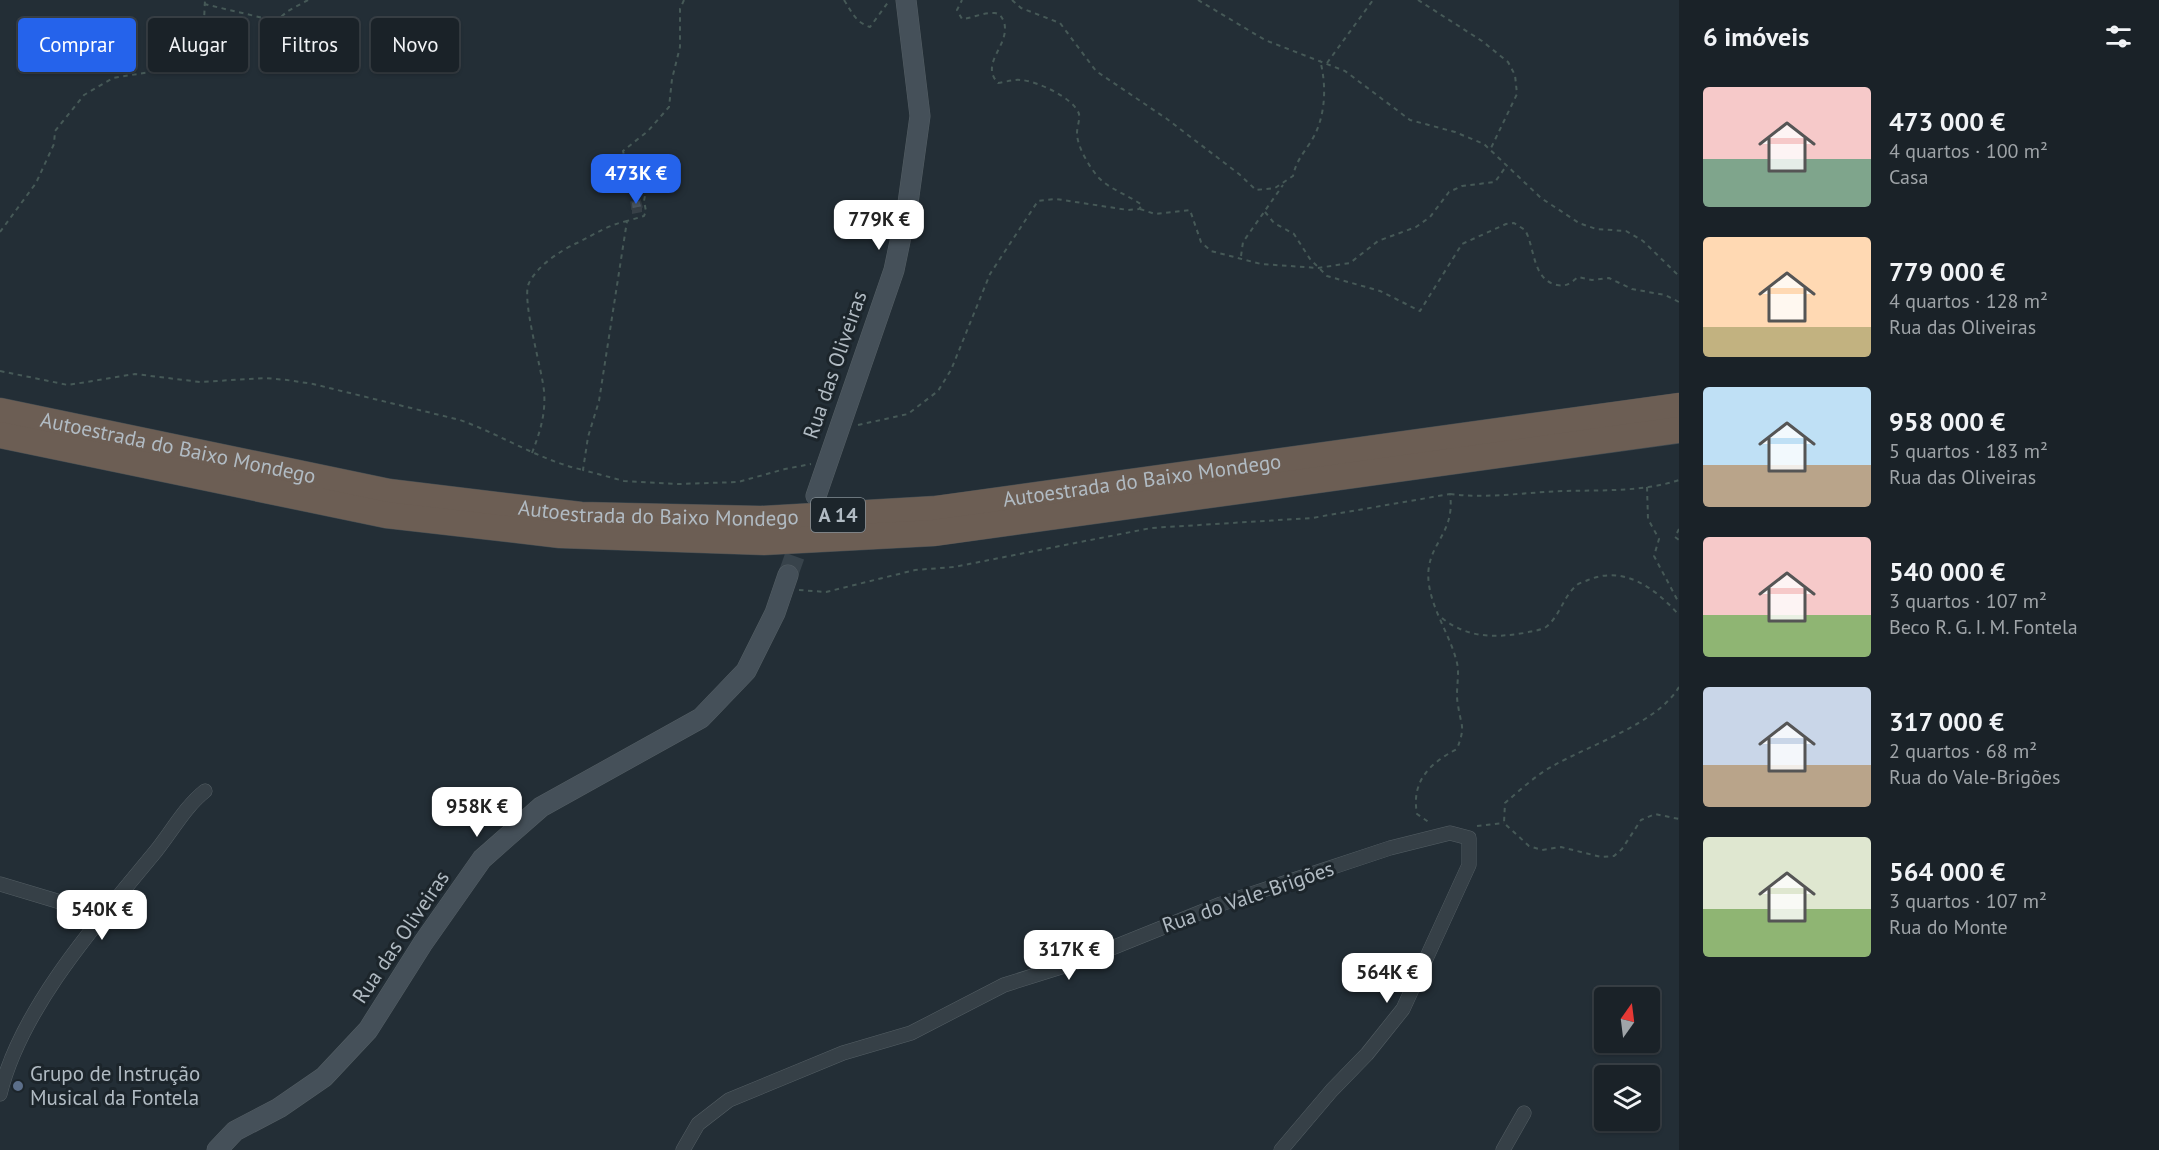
<!DOCTYPE html>
<html lang="pt">
<meta charset="utf-8">
<style>
:root{--surface:#1a2228;--page:#232a30;--text:#f1f3f6;--muted:#9fa4a8;--line:#383f45;--accent:#2563eb}
body{margin:0;font-family:"PT Sans",sans-serif;background:var(--page);color:var(--text);height:100vh;display:flex;flex-direction:column;font-size:22px;white-space:nowrap}
*{box-sizing:border-box;margin:0}
p{font-size:20px;color:var(--muted)}
.icon{flex:none;width:33px;height:33px;fill:none;stroke:currentColor;stroke-width:2;stroke-linecap:round;stroke-linejoin:round}
.map{position:relative;flex:1;overflow:hidden}
.side{display:flex;flex-direction:column;background:var(--surface);width:480px}
.side>*{flex:none}
.banner{position:absolute;left:18px;top:18px;width:570px;height:54px;display:flex;gap:12px}
.needle{width:39px;rotate:14deg}
.tools{position:absolute;left:1594px;top:987px;display:grid;gap:12px}
.tools a{display:grid;place-items:center;width:66px;height:66px;border-radius:6px;background:var(--surface);box-shadow:0 2px 4px #0004,0 0 0 2px var(--line);font-size:30px}
.price{position:absolute;translate:-50% -51px;padding:0 14px;border-radius:12px;background:#fff;color:#222;font-size:20px;line-height:39px;filter:drop-shadow(0 2px 3px #0008)}
.price::after{content:'';position:absolute;left:50%;top:36px;width:18px;height:14px;margin-left:-9px;background:inherit;clip-path:polygon(0 0,100% 0,50% 100%)}
.price.current{background:var(--accent);color:#fff}
ul{padding:0;list-style:none}
li{display:flex;align-items:center;gap:18px;height:150px;padding:0 24px}
li span{display:grid;place-items:center;flex:none;width:168px;height:120px;border-radius:6px;color:#555}
li>.icon{margin-inline-start:auto}
span .icon{width:72px;height:72px;fill:#fffc;stroke-width:1}
li b{font-size:26px}
h2{display:flex;justify-content:space-between;align-items:center;height:72px;padding:0 24px;font-size:26px}
.pill{padding:0 21px;border-radius:6px;background:var(--surface);box-shadow:0 2px 4px #0004,0 0 0 2px var(--line);font-size:21px;line-height:54px}
.pill.current{background:var(--accent);color:#fff}
main{display:flex;flex:1;min-height:0}
.map>svg:first-child{display:block}
.lines{fill:none;stroke-linecap:round;stroke-linejoin:round}
.secondary-tunnel{stroke:#38434b;stroke-width:20;stroke-dasharray:20 10;stroke-linecap:butt}
.street-casing{stroke:#545e64;stroke-width:15}
.secondary-casing{stroke:#545e64;stroke-width:21}
.highway-casing{stroke:#414b51;stroke-width:27}
.path{stroke:#465957;stroke-width:2;stroke-dasharray:4.5 4.5;stroke-linecap:butt}
.street{stroke:#364047;stroke-width:14}
.secondary{stroke:#455059;stroke-width:20}
.highway{stroke:#6c5e54;stroke-width:26}
.shaded-wall{fill:#374047}
.building{fill:#4f5b65;stroke:#374047;stroke-width:1.5}
.service-dot{fill:#5c6f8a;stroke:#1c252b;stroke-width:2}
.labels{text-anchor:middle;stroke-width:6;stroke-linejoin:round;paint-order:stroke}
.shield{fill:#1c252b;stroke:#848e95;stroke-width:1.5}
.shield-label{font-size:20px;font-weight:bold;fill:#b1bbc3}
.street-label{font-size:21px;fill:#b1bbc3;stroke:#1c252b}
.poi-label{font-size:21px;fill:#b1bbc3;stroke:#1c252b;text-anchor:start}
</style>
<main>
<div class="map">
<svg width="1679" height="1150" viewBox="0 0 1679 1150">
<rect width="100%" height="100%" fill="#232e36"/>
<g class="lines">
<polyline class="secondary-tunnel" points="788,575 804,530"/>
<defs>
<g id="street">
<polyline points="0,884 57,901 99,920"/>
<path d="M 0,1094 C 21,1007 100,919 156,851 C 172,831 185,807 205,791"/>
<polyline points="683,1150 698,1124 729,1100 843,1053 911,1033 1004,985 1077,962 1221,904 1390,848 1450,833 1469,838 1469,865 1403,1009 1367,1054 1332,1090 1281,1150"/>
<polyline points="1503,1150 1524,1113"/>
</g>
<g id="secondary">
<polyline points="816,496 894,270 908,203 920,116 906,0"/>
<polyline points="217,1150 235,1131 279,1108 324,1077 368,1030 423,943 482,859 541,807 701,718 746,671 775,613 788,575"/>
</g>
<g id="highway">
<path id="s1" d="M 0,411 L 389,492 L 581,515 L 761,519 L 936,509 L 1679,406"/>
<polyline points="0,435 386,515 560,535 764,542 934,533 1679,430"/>
</g>
</defs>
<use href="#street" class="street-casing"/>
<use href="#secondary" class="secondary-casing"/>
<use href="#highway" class="highway-casing"/>
<g class="path">
<polyline points="684,0 680,9 680,47 672,79 669,107 648,131 623,151 626,162 646,190 644,201 646,211 644,216 627,221 599,401 588,437 583,470 624,481 678,484 738,482 785,469 811,464"/>
<path d="M 844,0 C 852,12 855,22 870,27 L 889,1"/>
<path d="M 1012,0 L 1021,8 L 1060,23 L 1096,71 L 1167,119 L 1239,174 L 1256,190 L 1275,188 L 1293,176 C 1296,162 1302,155 1310,143 C 1326,119 1327,86 1320,60"/>
<polyline points="1198,0 1265,40 1345,71 1410,120 1455,132 1484,144 1541,198 1579,223 1596,229 1626,231 1643,241 1679,276"/>
<polyline points="1418,0 1482,41 1508,62 1515,75 1517,94 1491,148"/>
<polyline points="204,4 276,21 288,11 308,0"/>
<polyline points="1327,63 1373,0"/>
<polyline points="1140,209 1155,214 1190,210 1201,242 1211,251 1261,264 1318,268 1350,263 1378,241 1416,227 1430,217 1449,192 1462,186 1495,182 1507,165"/>
<path d="M 1265,212 L 1274,223 L 1294,234 L 1310,259 L 1327,276 L 1380,291 L 1420,311 L 1462,244 L 1506,224 L 1514,223 L 1525,230 C 1535,247 1532,280 1557,285 C 1566,287 1571,283 1578,277 L 1592,280 L 1609,278 L 1632,289 L 1665,295 L 1679,302"/>
<polyline points="0,232 36,183 54,144 55,131 84,95 113,78 162,70 191,57 203,41 205,0"/>
<polyline points="1241,256 1243,242 1283,185"/>
<path d="M 0,371 L 68,385 L 135,374 L 200,382 L 265,378 L 287,380 L 313,384 L 460,420 C 502,435 539,460 583,470"/>
<path d="M 858,425 L 908,414 L 938,391 L 951,370 L 990,274 L 1038,201 L 1056,199 L 1128,210 L 1139,209 L 1142,205 C 1128,195 1111,190 1099,178 C 1090,168 1077,147 1077,133 C 1077,127 1080,120 1079,114 C 1074,98 1037,81 1021,80 C 1014,79 1006,82 998,83 C 979,63 1011,45 1004,22 C 1002,17 1000,14 995,13 C 984,12 973,18 962,19 L 957,10 L 962,0"/>
<path d="M 532,453 C 540,432 546,414 544,391 C 542,369 521,299 529,283 C 538,265 560,251 577,243 C 595,234 608,225 627,221"/>
<polyline points="1647,487 1648,519 1659,539 1654,556 1679,603"/>
<path d="M 1450,494 C 1489,499 1526,492 1565,491 C 1602,490 1643,492 1679,480"/>
<polyline points="1679,529 1675,537 1679,540"/>
<path d="M 799,590 L 826,592 L 915,570 L 954,567 L 1151,528 L 1312,518 L 1450,494 C 1456,537 1423,544 1429,585 C 1433,612 1451,637 1457,663 C 1460,676 1455,691 1458,705 C 1461,727 1466,725 1457,749 C 1430,763 1411,781 1417,814 L 1430,823"/>
<path d="M 1442,618 C 1467,638 1494,638 1524,633 C 1532,631 1539,631 1546,627 C 1560,616 1563,597 1576,586 C 1578,583 1584,582 1588,580 C 1624,565 1655,588 1679,615"/>
<path d="M 1679,687 C 1657,724 1589,745 1553,766 C 1536,775 1520,790 1505,803 L 1504,823 L 1529,846 L 1542,850 L 1561,847 L 1601,857 L 1614,856 L 1622,849 L 1641,820 L 1655,814 L 1679,819"/>
<polyline points="1477,826 1504,823"/>
</g>
<use href="#street" class="street"/>
<use href="#secondary" class="secondary"/>
<use href="#highway" class="highway"/>
</g>
<polygon class="shaded-wall" points="642,207 642,212 632,214 632,209"/>
<polygon class="building" points="640,200 642,207 632,209 631,202"/>
<circle class="service-dot" cx="18" cy="1086" r="6"/>
<g class="labels">
<rect class="shield" x="811" y="498" width="54" height="34" rx="4.5"/>
<g class="shield-label">
<text x="838" y="522">A 14</text>
</g>
<g class="street-label">
<text transform="translate(835 365) rotate(-71)" y="7">Rua das Oliveiras</text>
<text dy="7" stroke="none"><textPath href="#s1" startOffset="182">Autoestrada do Baixo Mondego</textPath></text>
<text dy="7" stroke="none"><textPath href="#s1" startOffset="1154">Autoestrada do Baixo Mondego</textPath></text>
<text dy="7" stroke="none"><textPath href="#s1" startOffset="668">Autoestrada do Baixo Mondego</textPath></text>
<text transform="translate(1248 897) rotate(-19)" y="7">Rua do Vale-Brigões</text>
<text transform="translate(401 937) rotate(-56)" y="7">Rua das Oliveiras</text>
</g>
<g class="poi-label">
<text x="30" y="1081">Grupo de Instrução<tspan x="30" dy="24">Musical da Fontela</tspan></text>
</g>
</g>
</svg>
<div class="tools">
<a><svg class="needle" viewBox="-14 -14 28 28"><path d="M0-13l5 13h-10z" fill="#e53935"/><path d="M0 13l5-13h-10z" fill="#9fa4a8"/></svg></a>
<a><svg class="icon" aria-label="layers" viewBox="0 0 24 24"><path d="M12 4l9 5-9 5-9-5zM3 14l9 5 9-5"/></svg></a>
</div>
<b class="price current" style="left:636px;top:205px">473K €</b>
<b class="price" style="left:879px;top:251px">779K €</b>
<b class="price" style="left:477px;top:838px">958K €</b>
<b class="price" style="left:102px;top:941px">540K €</b>
<b class="price" style="left:1069px;top:981px">317K €</b>
<b class="price" style="left:1387px;top:1004px">564K €</b>
<div class="banner">
<a class="pill current">Comprar</a>
<a class="pill">Alugar</a>
<a class="pill">Filtros</a>
<a class="pill">Novo</a>
</div>
</div>
<section class="side">
<h2>6 imóveis<svg class="icon" aria-label="filters" viewBox="0 0 24 24"><path d="M4 7h16M4 17h16"/><circle cx="9" cy="7" r="2"/><circle cx="15" cy="17" r="2"/></svg></h2>
<ul>
<li><span style="background:linear-gradient(#f6c9c9 60%,#7fa58c 0)"><svg class="icon" aria-label="home" viewBox="0 0 24 24"><path d="M3 11l9-7 9 7M6 9v11h12V9"/></svg></span><div><b>473 000 €</b><p>4 quartos · 100 m²</p><p>Casa</p></div></li>
<li><span style="background:linear-gradient(#ffd9b3 75%,#c2b280 0)"><svg class="icon" aria-label="home" viewBox="0 0 24 24"><path d="M3 11l9-7 9 7M6 9v11h12V9"/></svg></span><div><b>779 000 €</b><p>4 quartos · 128 m²</p><p>Rua das Oliveiras</p></div></li>
<li><span style="background:linear-gradient(#bfe0f5 65%,#b9a48a 0)"><svg class="icon" aria-label="home" viewBox="0 0 24 24"><path d="M3 11l9-7 9 7M6 9v11h12V9"/></svg></span><div><b>958 000 €</b><p>5 quartos · 183 m²</p><p>Rua das Oliveiras</p></div></li>
<li><span style="background:linear-gradient(#f6c9c9 65%,#8fb573 0)"><svg class="icon" aria-label="home" viewBox="0 0 24 24"><path d="M3 11l9-7 9 7M6 9v11h12V9"/></svg></span><div><b>540 000 €</b><p>3 quartos · 107 m²</p><p>Beco R. G. I. M. Fontela</p></div></li>
<li><span style="background:linear-gradient(#c9d6e8 65%,#b9a48a 0)"><svg class="icon" aria-label="home" viewBox="0 0 24 24"><path d="M3 11l9-7 9 7M6 9v11h12V9"/></svg></span><div><b>317 000 €</b><p>2 quartos · 68 m²</p><p>Rua do Vale-Brigões</p></div></li>
<li><span style="background:linear-gradient(#dfe7d0 60%,#8fb573 0)"><svg class="icon" aria-label="home" viewBox="0 0 24 24"><path d="M3 11l9-7 9 7M6 9v11h12V9"/></svg></span><div><b>564 000 €</b><p>3 quartos · 107 m²</p><p>Rua do Monte</p></div></li>
</ul>
</section>
</main>
